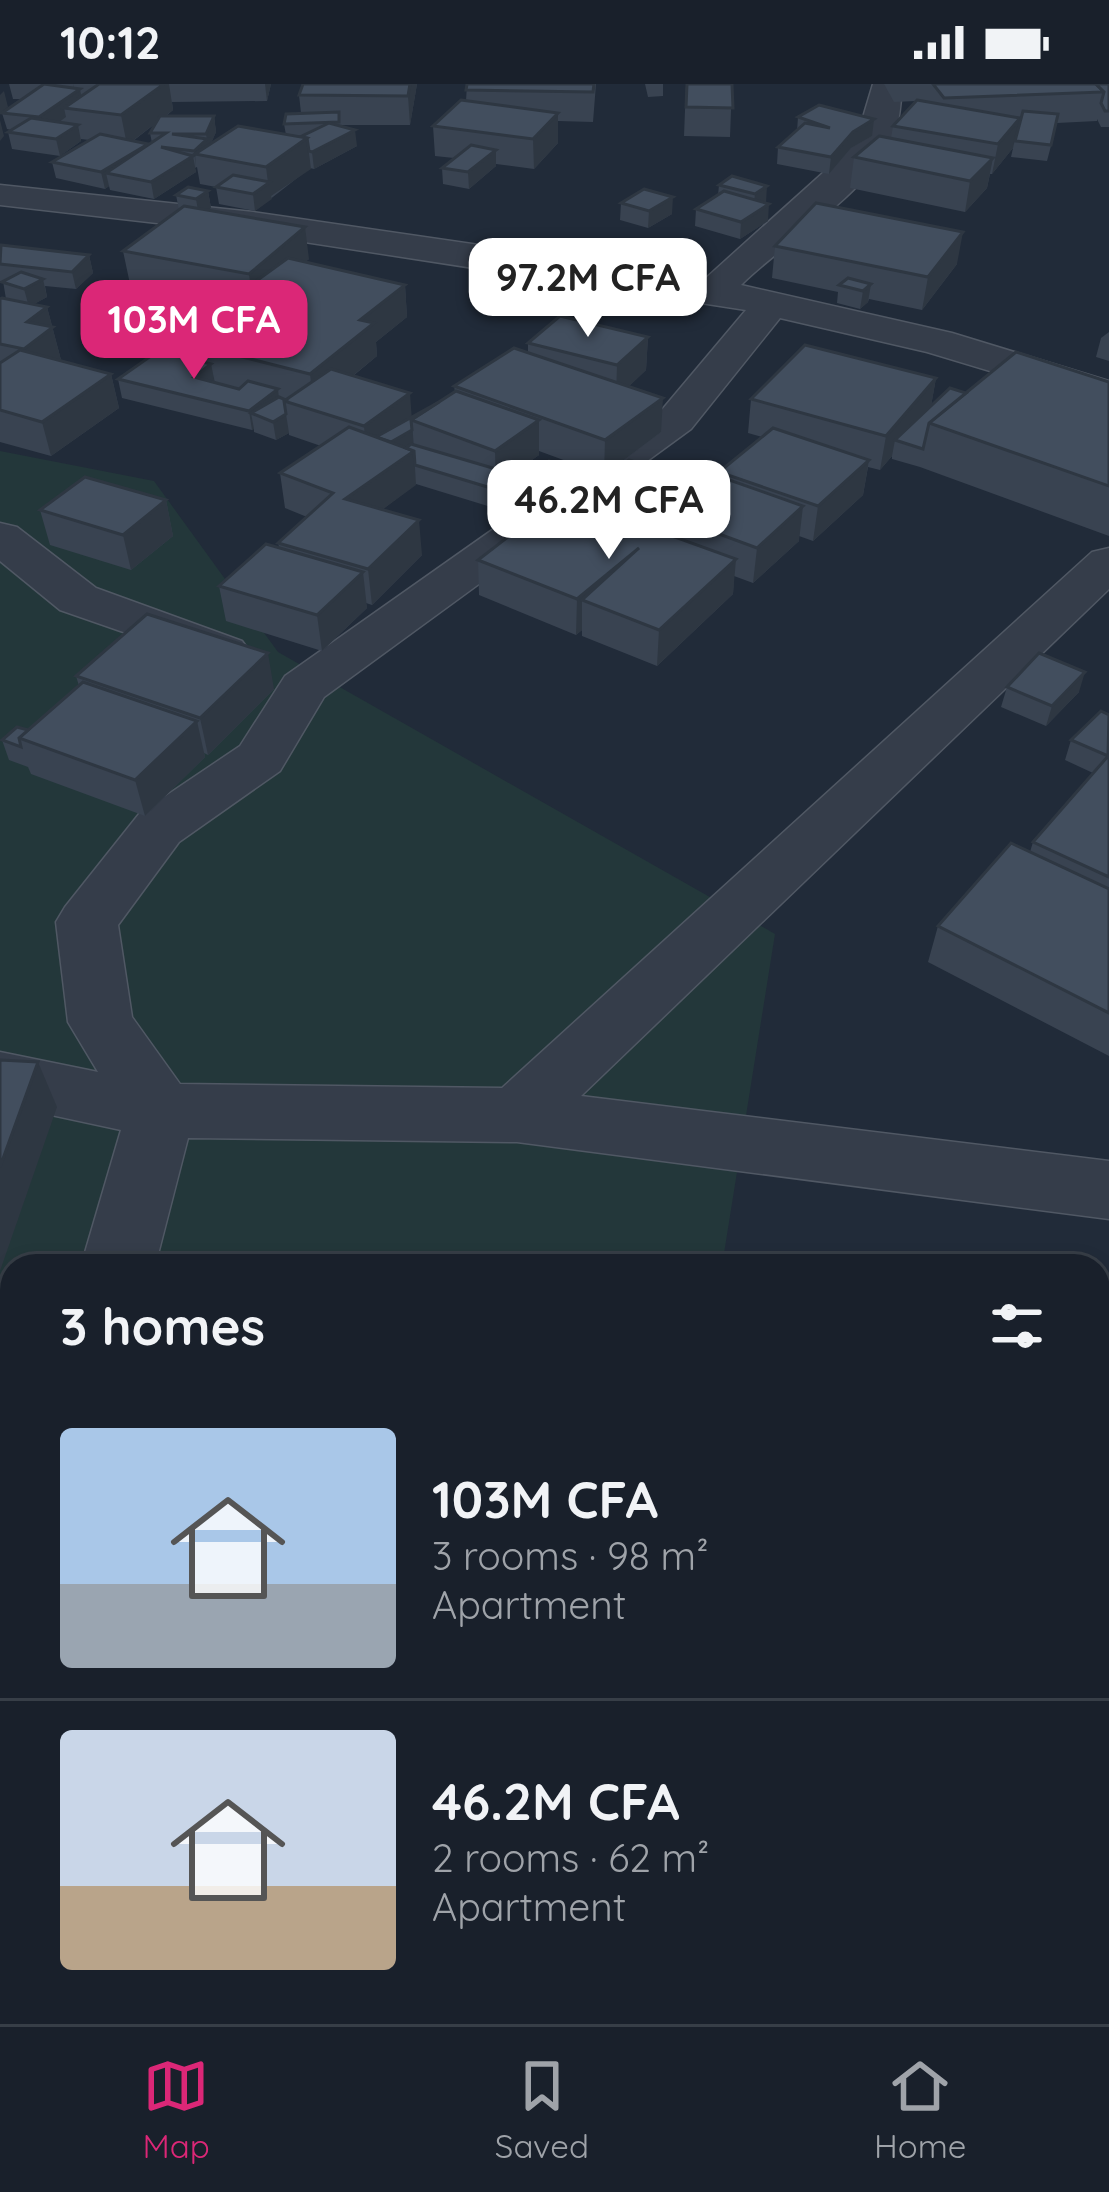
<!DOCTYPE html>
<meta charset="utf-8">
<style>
:root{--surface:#19202b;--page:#222833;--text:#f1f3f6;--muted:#9fa3a9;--line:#373e47;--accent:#db2777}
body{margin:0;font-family:Quicksand,sans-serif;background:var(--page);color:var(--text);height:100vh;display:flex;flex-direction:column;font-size:45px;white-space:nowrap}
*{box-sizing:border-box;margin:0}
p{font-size:39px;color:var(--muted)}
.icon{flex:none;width:66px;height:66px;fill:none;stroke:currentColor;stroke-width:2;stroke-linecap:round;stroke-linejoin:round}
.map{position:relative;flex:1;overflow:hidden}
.sheet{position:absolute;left:0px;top:1170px;width:1110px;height:771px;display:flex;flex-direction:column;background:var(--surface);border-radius:36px 36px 0 0;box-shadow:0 6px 18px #0003,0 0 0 3px var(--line)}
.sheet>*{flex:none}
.price{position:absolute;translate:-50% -102px;padding:0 27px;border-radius:24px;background:#fff;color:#222;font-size:39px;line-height:78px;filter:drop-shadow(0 3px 6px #0008)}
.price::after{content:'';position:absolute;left:50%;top:72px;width:36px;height:27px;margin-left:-18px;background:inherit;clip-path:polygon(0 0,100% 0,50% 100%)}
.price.active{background:var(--accent);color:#fff}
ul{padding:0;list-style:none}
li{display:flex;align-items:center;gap:36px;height:300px;padding:0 60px}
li+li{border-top:3px solid var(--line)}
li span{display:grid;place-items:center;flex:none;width:336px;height:240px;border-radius:12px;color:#555}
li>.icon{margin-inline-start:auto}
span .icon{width:144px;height:144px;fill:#fffc;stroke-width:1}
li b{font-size:51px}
h2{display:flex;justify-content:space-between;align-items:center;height:144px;padding:0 60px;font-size:51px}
.status{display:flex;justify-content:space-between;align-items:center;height:84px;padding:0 60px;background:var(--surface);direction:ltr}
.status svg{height:33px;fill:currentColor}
.tab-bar{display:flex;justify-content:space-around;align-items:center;height:168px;border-top:3px solid var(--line);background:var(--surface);font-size:33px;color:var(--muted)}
.tab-bar a{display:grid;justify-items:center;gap:6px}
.tab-bar .active{color:var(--accent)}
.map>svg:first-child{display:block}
.green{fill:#23373a}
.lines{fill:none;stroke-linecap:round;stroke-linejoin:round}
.minor-casing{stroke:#505864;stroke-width:3}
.minor{fill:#353d4a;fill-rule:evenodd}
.wall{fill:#394351;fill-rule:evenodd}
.shaded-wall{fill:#2e3742}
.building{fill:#424e5e;stroke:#2e3742;stroke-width:3}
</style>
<div class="status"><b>10:12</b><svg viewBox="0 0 49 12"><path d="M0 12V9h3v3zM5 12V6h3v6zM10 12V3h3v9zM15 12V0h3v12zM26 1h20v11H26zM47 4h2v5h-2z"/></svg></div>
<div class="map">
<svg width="1109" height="1940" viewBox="0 0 1109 1940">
<rect width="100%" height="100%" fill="#212b39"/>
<polygon class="green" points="0,367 154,397 278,568 775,850 722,1182 12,1182 12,1929 745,1929 758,1940 0,1940"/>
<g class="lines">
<defs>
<g id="minor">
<path d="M 873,0 L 903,0 C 900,15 901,33 895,47 C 869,112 789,153 741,201 L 952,249 L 1109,297 L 1109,323 L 927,268 L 780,234 L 691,345 L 324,613 L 280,687 L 179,758 L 118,841 L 132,933 L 180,1000 L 502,1004 L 1092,468 L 1109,464 L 1109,505 L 581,1012 L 1109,1077 L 1109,1135 L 517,1058 L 188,1054 L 155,1182 L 81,1182 L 121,1046 L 0,1020 L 0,968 L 98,988 L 68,938 L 56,838 L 65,823 L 139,730 L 240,662 L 285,592 L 661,327 L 746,226 L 253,150 L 0,121 L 0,101 L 253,128 L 706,194 L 855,60 Z"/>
<polygon points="0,439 17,443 96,504 242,557 250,568 242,579 224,583 60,526 0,477"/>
<polygon points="1109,1295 1109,1376 1098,1381 1098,1299"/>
<polygon points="12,1394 12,1481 0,1486 0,1399"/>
<polygon points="561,1929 666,1929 662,1940 556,1940"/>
</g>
</defs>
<use href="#minor" class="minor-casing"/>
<use href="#minor" class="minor"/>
</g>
<g class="wall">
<path d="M 9,0 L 271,0 L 267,17 L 172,18 L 173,26 L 166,32 L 214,32 L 216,48 L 211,59 L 286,51 L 284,40 L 301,29 L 299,11 L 417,0 L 410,41 L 340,41 L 357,62 L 314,85 L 310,84 L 255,127 L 219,120 L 216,103 L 200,100 L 197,83 L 195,84 L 196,88 L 154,115 L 110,106 L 109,102 L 105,105 L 56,94 L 52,78 L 89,56 L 81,55 L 81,57 L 60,72 L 12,65 L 8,48 L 11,46 L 7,45 L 2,29 L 23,15 L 13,15 ZM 156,39 L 150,49 L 152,59 L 148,60 L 133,57 Z"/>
<polygon points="467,0 596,0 593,38 558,37 558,59 534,85 496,80 496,82 469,105 443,100 442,84 454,74 435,72 433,42 466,17"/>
<polygon points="645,0 732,0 730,53 684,52 686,0 663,0 663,12 648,13"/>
<polygon points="884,0 1109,0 1109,43 1101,43 1097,35 1097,37 1057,39 1047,77 1011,73 1013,64 992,90 990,90 987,104 965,128 850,104 854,73 891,54 893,42 916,17 894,18"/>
<polygon points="798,33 872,52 851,64 829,90 777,80 778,63 797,47"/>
<polygon points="732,92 765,119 768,137 740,155 695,142 696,125 718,111 719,101"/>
<polygon points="208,107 211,124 208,126 309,175 305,178 405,201 407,233 376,258 377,272 353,292 412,333 455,308 454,302 528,269 528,259 648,253 646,286 629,302 661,348 604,391 539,367 539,371 512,390 520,392 521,411 504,427 416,400 383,425 422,471 372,521 366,519 367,524 322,567 226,537 219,502 279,463 278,459 307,433 285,424 280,389 321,362 289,351 289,349 276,356 254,348 254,345 252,346 122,314 118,295 178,272 175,256 227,218 130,200 123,167 179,126 176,111"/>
<polygon points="621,119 672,130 648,144 620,136"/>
<polygon points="775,162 957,180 922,226 869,215 868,218 860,225 837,219 838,208 772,194"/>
<polygon points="0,163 89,171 93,189 76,205 45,202 47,213 34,220 47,223 61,276 111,290 119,324 51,372 0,358 0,215 6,215 3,197 0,197"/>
<polygon points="1109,248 1109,277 1096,273 1101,254"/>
<polygon points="936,294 931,322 966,309 1109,298 1109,452 920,383 892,375 892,372 880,386 868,383 863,411 813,457 799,452 799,457 753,499 734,492 733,510 657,582 582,552 582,546 576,551 479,511 478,476 543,426 523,419 522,400 596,391 596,401 670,391 719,392 719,388 762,353 748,349 751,315"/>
<polygon points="166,416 173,452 131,486 50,461 40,426"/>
<polygon points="76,592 274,605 208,671 204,669 205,673 145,732 31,690 28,683 9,676 2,656 28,646 79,602"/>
<polygon points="1007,603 1079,608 1046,642 1001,623"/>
<polygon points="1109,631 1109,972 928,878 938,842 1030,768 1033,758 1093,689 1065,676 1071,656"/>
<polygon points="1098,1533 1109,1537 1109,1928 1098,1924"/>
</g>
<g class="shaded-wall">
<polygon points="73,0 75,8 80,5 83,21 64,24 66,33 43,50 39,33 74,8"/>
<polygon points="164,0 169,0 173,26 127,61 121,31"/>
<polygon points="265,0 271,0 267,17"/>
<polygon points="410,0 417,0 410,41 408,12"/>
<polygon points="4,7 8,23 0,30 0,11"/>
<polygon points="339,28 341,53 355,46 357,62 314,85 312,68 341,53"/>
<polygon points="558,29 558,59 534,85 533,55"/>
<polygon points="214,32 216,48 209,65 195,70 196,84 194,67 207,56 206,50"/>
<polygon points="1020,34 1013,64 992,90 998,60"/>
<polygon points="874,35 872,52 851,64 829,90 831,73 853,48"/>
<polygon points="0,36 4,52 0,57"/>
<polygon points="78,41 81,57 60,72 56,55"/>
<polygon points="307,54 311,85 271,112 272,115 255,127 253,110 268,99 266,83"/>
<polygon points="148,60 106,89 109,102 105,105 101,88"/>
<polygon points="496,66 496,82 469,105 468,88"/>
<polygon points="193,72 196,88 154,115 151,98"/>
<polygon points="993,74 987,104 965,128 970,97"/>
<polygon points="767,102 766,119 753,127 755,110"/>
<polygon points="208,107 211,124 199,132 196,115"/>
<polygon points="673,113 672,130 648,144 649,127"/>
<polygon points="769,120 768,137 740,155 741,138"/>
<polygon points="305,143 309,175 253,223 249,190"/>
<polygon points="963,148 957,180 922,226 928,193"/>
<polygon points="89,171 93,189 76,205 72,188"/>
<polygon points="43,195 47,213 29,223 24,205"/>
<polygon points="871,200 868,218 860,225 863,207"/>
<polygon points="405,201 407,233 376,258 377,272 314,323 310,290 360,236"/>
<polygon points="47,223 61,276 33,298 24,265 27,238"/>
<polygon points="648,253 646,286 616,315 617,281"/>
<polygon points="211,280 215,299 194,293"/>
<polygon points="111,290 119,324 51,372 42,338"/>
<polygon points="936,294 930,328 895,356 892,372 880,386 886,352"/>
<polygon points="278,305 280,324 251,329 254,345 252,346 249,327"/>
<polygon points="410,309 414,365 367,377 364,342"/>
<polygon points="663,314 661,348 604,391 605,356"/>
<polygon points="286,330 289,349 276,356 273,338"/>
<polygon points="539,336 539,371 496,402 495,367"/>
<polygon points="414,367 416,401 349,450 345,415"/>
<polygon points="869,376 863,411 813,457 818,422"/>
<polygon points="596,391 596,411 584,421 571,415"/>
<polygon points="520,392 521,411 504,427 504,408"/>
<polygon points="166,416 173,452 131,486 123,451"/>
<polygon points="803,422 799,457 753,499 757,464"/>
<polygon points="419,436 422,471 372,521 368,485"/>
<polygon points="639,464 582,516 582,546 576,551 577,515"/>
<polygon points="736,475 733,510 657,582 659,546"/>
<polygon points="363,488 367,524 322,567 317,531"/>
<polygon points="268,569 274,605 208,671 200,634"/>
<polygon points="1085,588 1079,608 1046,642 1052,622"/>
<polygon points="197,637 205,673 145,732 135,696"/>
<polygon points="38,978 57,1023 0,1187 0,1083"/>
</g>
<g class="building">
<polygon points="44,0 80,5 39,33 2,29"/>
<polygon points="99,0 164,0 121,31 64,24"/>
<polygon points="303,0 410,0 408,12 299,11"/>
<polygon points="467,0 594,0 593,8 466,6"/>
<polygon points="687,0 732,0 733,24 686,23"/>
<polygon points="933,0 1096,0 1104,8 944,14"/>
<polygon points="1096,0 1109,0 1109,27 1105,27 1101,19 1104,8"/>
<polygon points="461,16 558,29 533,55 433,42"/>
<polygon points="917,16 1020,34 998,60 893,42"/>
<polygon points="819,21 874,35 853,48 831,73 778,63 805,39 830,44 798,33"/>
<polygon points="1023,27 1058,30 1051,61 1015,57"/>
<polygon points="339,28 339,38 284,40 286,30"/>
<polygon points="160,32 214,32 206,50 172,50 207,55 194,67 161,63 193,72 151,98 106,89 166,49 150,49"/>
<polygon points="31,34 78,41 56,55 8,48"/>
<polygon points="329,39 355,46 312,68 309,67 307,54 300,53"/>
<polygon points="238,42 307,54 266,83 195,70"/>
<polygon points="100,50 148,60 101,88 52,78"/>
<polygon points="879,52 993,74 970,97 854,73"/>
<polygon points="471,61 496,66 468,88 442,84"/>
<polygon points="233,91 270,98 253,110 216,103"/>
<polygon points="732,92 767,102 755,110 719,101"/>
<polygon points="188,103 208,107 196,115 176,111"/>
<polygon points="644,105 673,113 649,127 621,119"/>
<polygon points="724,107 769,120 741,138 696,125"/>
<polygon points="816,119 963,148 928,193 775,162"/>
<polygon points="184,122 305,143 249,190 123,167"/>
<polygon points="1,161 89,171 72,188 0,180"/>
<polygon points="288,174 405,201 360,236 374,239 310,290 175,256"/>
<polygon points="21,188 43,195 24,205 2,198"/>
<polygon points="848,194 871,200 863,207 839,201"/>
<polygon points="2,214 47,223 27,238 53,243 24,265 0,260 0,215"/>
<polygon points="560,232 648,253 617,281 528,259"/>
<polygon points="805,261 936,294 886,352 751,315"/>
<polygon points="514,264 663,314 605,356 454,302"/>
<polygon points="20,266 111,290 42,338 0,326 0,279"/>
<polygon points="158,267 211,280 194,293 239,305 248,297 278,305 249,327 118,295"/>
<polygon points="1016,268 1109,298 1109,402 929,339"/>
<polygon points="331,285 410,309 364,342 284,317"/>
<polygon points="950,304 966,309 929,339 923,365 895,356"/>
<polygon points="456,307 539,336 495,367 411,336"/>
<polygon points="279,313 286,316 284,317 286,330 273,338 251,329"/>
<polygon points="439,318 411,336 412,346 391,358 376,353"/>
<polygon points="349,343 414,367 345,415 419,436 368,485 278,459 333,409 280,389"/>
<polygon points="773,344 869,376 818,422 719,388"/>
<polygon points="411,360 520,392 504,408 415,381 414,367 406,364"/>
<polygon points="629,376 670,391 635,419 634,429 627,435 576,417"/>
<polygon points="549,377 596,391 571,415 522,400"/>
<polygon points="684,380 803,422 757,464 635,419"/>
<polygon points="85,393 166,416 123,451 40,426"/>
<polygon points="561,412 736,475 659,546 582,516 639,464 577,515 478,476"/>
<polygon points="266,460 363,488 317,531 219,502"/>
<polygon points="147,530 268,569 200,634 76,592"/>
<polygon points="1039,569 1085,588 1052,622 1007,603"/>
<polygon points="83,598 197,637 135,696 19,654"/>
<polygon points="1101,627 1109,631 1108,672 1071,656"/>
<polygon points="17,643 28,646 19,654 21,663 2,656"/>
<polygon points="1109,671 1109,793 1033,758"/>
<polygon points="1011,759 1109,805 1109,929 938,842"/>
<polygon points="0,976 38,978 0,1083"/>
<polygon points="1098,1533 1109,1537 1109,1898 1098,1894"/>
<polygon points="12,1848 12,1929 269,1929 277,1934 273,1940 0,1940 0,1865"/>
</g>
</svg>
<b class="price" style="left:588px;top:256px">97.2M CFA</b>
<b class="price active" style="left:194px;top:298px">103M CFA</b>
<b class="price" style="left:609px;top:478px">46.2M CFA</b>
<section class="sheet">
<h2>3 homes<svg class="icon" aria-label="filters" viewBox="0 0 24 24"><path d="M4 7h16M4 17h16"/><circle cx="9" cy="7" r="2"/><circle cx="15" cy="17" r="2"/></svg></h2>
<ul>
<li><span style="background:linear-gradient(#a9c7e8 65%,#9aa5b1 0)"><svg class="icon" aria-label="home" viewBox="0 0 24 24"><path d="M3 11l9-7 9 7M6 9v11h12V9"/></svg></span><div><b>103M CFA</b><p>3 rooms · 98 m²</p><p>Apartment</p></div></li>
<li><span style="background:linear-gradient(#c9d6e8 65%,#b9a48a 0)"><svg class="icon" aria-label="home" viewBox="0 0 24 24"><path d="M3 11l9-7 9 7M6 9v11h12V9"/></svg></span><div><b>46.2M CFA</b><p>2 rooms · 62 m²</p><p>Apartment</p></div></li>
</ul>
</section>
</div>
<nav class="tab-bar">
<a class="active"><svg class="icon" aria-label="map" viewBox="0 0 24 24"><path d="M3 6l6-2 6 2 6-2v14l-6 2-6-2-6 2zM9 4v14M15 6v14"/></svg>Map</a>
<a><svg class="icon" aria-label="saved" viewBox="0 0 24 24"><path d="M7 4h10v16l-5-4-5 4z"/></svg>Saved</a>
<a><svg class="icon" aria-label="home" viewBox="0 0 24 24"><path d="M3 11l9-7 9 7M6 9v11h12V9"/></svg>Home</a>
</nav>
